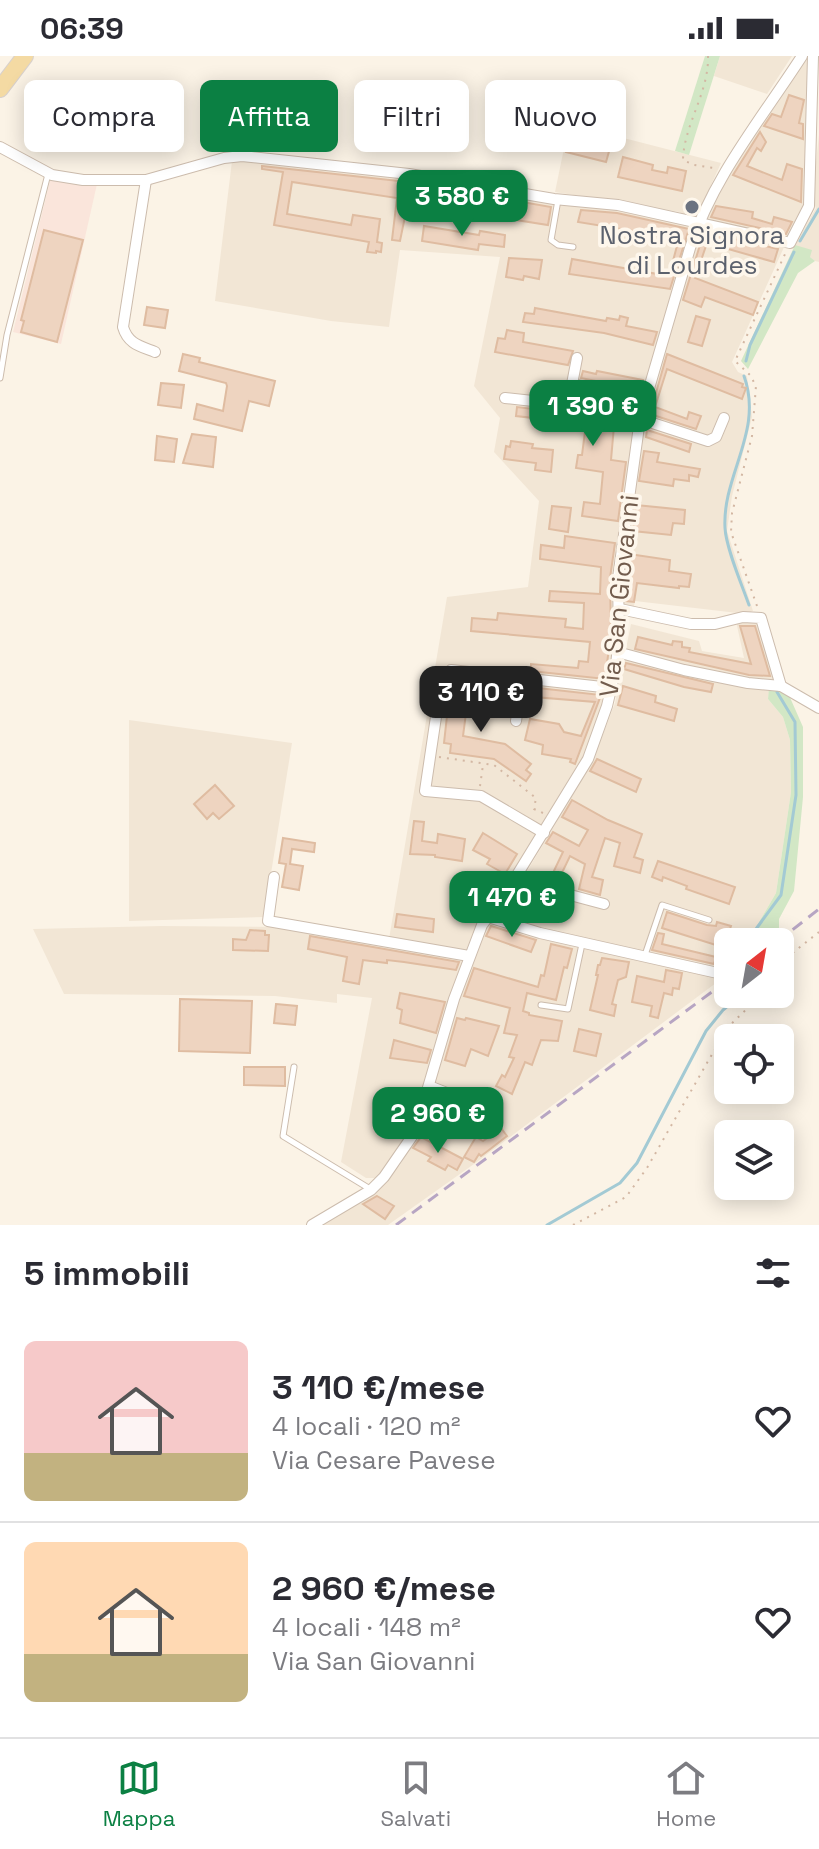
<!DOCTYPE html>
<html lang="it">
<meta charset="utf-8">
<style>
:root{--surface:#fff;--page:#f2f2f3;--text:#2b2b33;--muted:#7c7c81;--line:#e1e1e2;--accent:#0b8043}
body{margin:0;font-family:"Space Grotesk",sans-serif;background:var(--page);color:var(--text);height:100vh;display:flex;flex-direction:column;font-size:30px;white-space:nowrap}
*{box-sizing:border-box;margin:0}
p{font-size:26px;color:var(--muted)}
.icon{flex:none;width:44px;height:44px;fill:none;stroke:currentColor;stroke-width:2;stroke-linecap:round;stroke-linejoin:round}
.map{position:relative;height:1169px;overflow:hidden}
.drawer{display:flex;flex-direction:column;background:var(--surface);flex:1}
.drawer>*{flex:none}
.hud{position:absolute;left:24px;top:24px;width:772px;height:72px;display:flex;gap:16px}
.needle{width:52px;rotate:31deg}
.buttons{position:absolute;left:714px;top:872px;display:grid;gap:16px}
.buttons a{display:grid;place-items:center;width:80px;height:80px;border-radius:12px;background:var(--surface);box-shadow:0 4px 20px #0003;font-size:40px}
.price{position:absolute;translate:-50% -68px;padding:0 18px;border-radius:16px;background:var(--accent);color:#fff;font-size:26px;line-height:52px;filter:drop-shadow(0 2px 4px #0008)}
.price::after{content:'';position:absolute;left:50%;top:48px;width:24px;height:18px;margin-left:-12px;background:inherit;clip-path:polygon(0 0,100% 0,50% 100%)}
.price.current{background:#222;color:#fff}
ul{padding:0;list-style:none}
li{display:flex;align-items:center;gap:24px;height:200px;padding:0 24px}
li+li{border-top:2px solid var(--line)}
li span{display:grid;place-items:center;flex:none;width:224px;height:160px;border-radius:12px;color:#555}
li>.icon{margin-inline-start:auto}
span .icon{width:96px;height:96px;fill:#fffc;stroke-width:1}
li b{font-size:34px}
h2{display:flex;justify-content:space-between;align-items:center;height:96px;padding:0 24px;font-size:34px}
.pill{padding:0 28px;border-radius:12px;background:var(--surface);box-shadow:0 4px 20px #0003;font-size:28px;line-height:72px}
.pill.current{background:var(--accent);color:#fff}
.status{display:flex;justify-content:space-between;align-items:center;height:56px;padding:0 40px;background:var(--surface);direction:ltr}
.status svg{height:22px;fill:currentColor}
.menu{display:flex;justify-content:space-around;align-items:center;height:112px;border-top:2px solid var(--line);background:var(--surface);font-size:22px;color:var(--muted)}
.menu a{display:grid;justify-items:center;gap:4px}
.menu .current{color:var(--accent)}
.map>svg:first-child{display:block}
.residential{fill:#f2e6d5}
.commercial{fill:#fae5db}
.green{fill:#d2e7c5}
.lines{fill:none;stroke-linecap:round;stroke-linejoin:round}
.stream{stroke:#a3cad4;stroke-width:3}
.building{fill:#eed4c0;stroke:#dfbca1;stroke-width:2}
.service-casing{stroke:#ccbcad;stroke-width:7}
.minor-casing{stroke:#ccbcad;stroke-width:12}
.primary-casing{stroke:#d8d1cd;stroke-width:18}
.path{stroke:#d3b7a3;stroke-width:2;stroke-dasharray:2 6;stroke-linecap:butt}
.service{stroke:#fff;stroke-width:5}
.minor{stroke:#fff;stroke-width:10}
.primary{stroke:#f4daa3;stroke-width:16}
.rail{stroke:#b7a5c3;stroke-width:3;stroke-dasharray:12 8;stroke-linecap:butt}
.worship-dot{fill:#6b7280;stroke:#fef7ec;stroke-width:3}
.labels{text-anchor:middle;stroke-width:7;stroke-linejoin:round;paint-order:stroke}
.worship-label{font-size:26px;fill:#5b616d;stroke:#fef7ec}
.street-label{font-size:26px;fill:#725c4d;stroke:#fef7ec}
</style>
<div class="status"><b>06:39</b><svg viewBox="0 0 49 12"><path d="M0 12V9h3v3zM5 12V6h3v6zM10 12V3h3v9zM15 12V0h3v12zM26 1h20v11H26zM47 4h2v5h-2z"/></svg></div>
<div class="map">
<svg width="819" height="1169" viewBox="0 0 819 1169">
<rect width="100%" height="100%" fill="#fbf3e6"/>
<g class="residential">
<polygon points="720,0 792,0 767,38 714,20"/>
<polygon points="808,0 811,1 808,148 791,183 702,163 754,78"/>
<polygon points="569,68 721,107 697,160 690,162 681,160 680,156 555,136"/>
<polygon points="819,79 819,206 815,205 795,189 816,152 812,142"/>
<polygon points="246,102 302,106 610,150 694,168 638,350 615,522 611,629 587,700 467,894 389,883 447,541 528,531 539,445 494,396 500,362 474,330 500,201 400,194 389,271 331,265 215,245 232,105"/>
<polygon points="701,170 785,189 732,306 738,316 747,320 752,361 732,440 727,475 753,555 746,558 635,545 634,550 621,548 638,382"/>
<polygon points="736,565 755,565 763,570 775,622 770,627 768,643 783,661 790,684 791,736 776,837 755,873 751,886 728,886 728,918 474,1108 388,1169 323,1169 376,1134 400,1109 420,1074 452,959 475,895 491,864 529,812 556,767 598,691 615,647 631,568 699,585 702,595 744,602"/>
<polygon points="129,664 292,687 264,861 129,865"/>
<polygon points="161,870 285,871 465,900 408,1081 377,1122 366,1122 341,1106 372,942 337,938 337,947 275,940 64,938 33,873"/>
</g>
<polygon class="commercial" points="51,121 97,128 61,288 13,276"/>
<g class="green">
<polygon points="705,0 720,0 689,99 675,95"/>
<polygon points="795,189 812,194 810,201 815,205 798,217 748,313 741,305"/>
<polygon points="769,632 788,637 803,671 803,741 794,835 779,863 779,879 770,886 751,886 755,873 776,837 791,736 790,684 783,661 768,643"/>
</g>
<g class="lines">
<g class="stream">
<polyline points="800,185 819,153"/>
<polyline points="746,305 750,289 794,196"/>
<path d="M 744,320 C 764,375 722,419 725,472 C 726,492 742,529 749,549"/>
<polyline points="754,886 756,873 781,839 796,739 795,666 777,636"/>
<polyline points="547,1169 620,1127 637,1107 706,975 723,954 742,938"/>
</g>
</g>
<g class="building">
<polygon points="412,35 430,39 426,71 390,63 389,82 380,82 384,46 409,50"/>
<polygon points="789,39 804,44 799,67 803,68 803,83 764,70 772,58 781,61"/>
<polygon points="760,76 766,86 761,95 757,92 747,110 782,124 787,108 802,113 801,146 733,119"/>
<polygon points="570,82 610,92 606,106 566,96"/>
<polygon points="623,101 653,109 652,114 667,117 668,111 686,115 682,135 618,121"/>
<polygon points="262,110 408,126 551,151 548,169 503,162 503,159 463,150 426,144 425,150 408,146 400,185 392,184 397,142 292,126 287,158 351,169 353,159 380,163 377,186 382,187 381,196 376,195 376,197 367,196 369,186 274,169 283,116 262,113"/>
<polygon points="716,150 753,156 752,162 772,168 774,161 792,166 786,178 711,161"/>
<polygon points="581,154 617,157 689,173 670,233 569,218 572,203 669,220 678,186 674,185 674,181 640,178 640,176 578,166"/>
<polygon points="424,170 479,179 480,175 505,179 504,191 479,188 478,194 422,185"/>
<polygon points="44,174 83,184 57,286 21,276 24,265 21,264"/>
<polygon points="704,176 778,193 774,206 707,187 695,222 758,246 753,259 705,241 701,251 683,244"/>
<polygon points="509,202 542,204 539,223 524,220 523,224 506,221"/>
<polygon points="147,251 168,254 165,272 144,269"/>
<polygon points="535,252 606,265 607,262 619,264 620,260 628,262 626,270 657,276 653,289 604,277 523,266 525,257 534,258"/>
<polygon points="696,260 710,264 702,290 688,286"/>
<polygon points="507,274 524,277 523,286 573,295 568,309 495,296 498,282 505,283"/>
<polygon points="183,298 200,302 199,306 275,325 269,350 249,345 242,375 194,363 197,348 223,355 227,330 226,327 179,315"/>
<polygon points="667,298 743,328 742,331 746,332 742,343 667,313 655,351 687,363 689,356 701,360 696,373 650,358"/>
<polygon points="583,315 596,318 597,315 643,324 640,334 581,322"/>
<polygon points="161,327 184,329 181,352 158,349"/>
<polygon points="588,339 636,349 631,367 614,364 617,349 597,345 594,368 614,370 611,404 626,406 618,465 582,460 584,446 600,448 603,416 576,412 578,399 582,399 586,368 516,360 517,351 542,354 564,342 587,345"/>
<polygon points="647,374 691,388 689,396 646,381"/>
<polygon points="192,378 216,381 213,411 183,407"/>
<polygon points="157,380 177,383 174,406 155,404"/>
<polygon points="511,385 533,388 532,392 553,394 551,416 535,414 536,407 504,403 506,390 510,391"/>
<polygon points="644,395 659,397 657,406 700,413 698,421 689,419 689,425 674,423 673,430 639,425"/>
<polygon points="636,449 685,454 684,468 673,467 671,479 633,475"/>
<polygon points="552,450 571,452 568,476 549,473"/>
<polygon points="565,480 615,487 610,522 611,577 605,623 531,615 531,608 578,612 579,605 588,606 590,586 471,575 472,562 497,564 498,557 566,563 565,571 583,573 584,547 549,545 550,535 600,538 601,511 540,503 541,489 564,492"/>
<polygon points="629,498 670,504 669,515 691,518 689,531 679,530 679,532 637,527 634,546 626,545"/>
<polygon points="740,570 755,570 770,620 749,619 635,593 638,581 672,589 673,585 682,586 682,591 690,592 689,596 751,608"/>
<polygon points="626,607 713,628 711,636 684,631 624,613"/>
<polygon points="623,630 656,640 655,646 677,653 674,665 618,649"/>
<polygon points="529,631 601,639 575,708 570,706 571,703 542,698 543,689 525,684 530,663 559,668 564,676 581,680 595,646 534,641 536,632"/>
<polygon points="458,637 469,638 468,645 483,648 484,640 507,644 508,661 466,657 463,680 505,688 531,708 526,714 531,718 526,725 494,703 450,697 451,688 444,687 449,642 457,643"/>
<polygon points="597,703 641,723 636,736 590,715"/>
<polygon points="215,729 234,750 219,763 213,757 207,763 194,748"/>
<polygon points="572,744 608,764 642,778 634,801 643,804 640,817 614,810 620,787 605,782 592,821 603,824 600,839 579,833 585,808 570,800 558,825 551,821 563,796 546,787 553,776 579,790 588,774 562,761"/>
<polygon points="414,765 424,766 422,785 437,787 438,778 465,783 462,805 435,801 435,799 410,798"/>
<polygon points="483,777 517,798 505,818 487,808 490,803 473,794"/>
<polygon points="283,782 315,787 314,796 292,793 290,808 303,810 299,834 282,831 286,808 279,807"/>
<polygon points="658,805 735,831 729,848 686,833 687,830 663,821 662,825 652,821"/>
<polygon points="468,816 495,827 501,829 497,836 474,830 473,833 463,828"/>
<polygon points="667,856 707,869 716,870 717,866 731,870 730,873 733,874 728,889 720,886 719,890 662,872"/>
<polygon points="397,858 434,863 433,876 395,871"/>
<polygon points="491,870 536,884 531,896 486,880"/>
<polygon points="250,874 265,875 265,879 269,879 268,895 233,894 233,883 246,884"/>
<polygon points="658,877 664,878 662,888 716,901 714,908 652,894"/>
<polygon points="310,880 459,906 456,914 404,906 387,904 387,907 363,904 359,928 343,925 347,901 308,893"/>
<polygon points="551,888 572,893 567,912 564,911 556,944 527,937 523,955 529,957 529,959 562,965 558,985 541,984 532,1009 525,1006 512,1038 496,1030 502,1019 505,1021 514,1002 509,1001 517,979 504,977 510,952 464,940 474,912 538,931 541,919 544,920"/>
<polygon points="602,902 629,906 626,921 618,924 612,948 616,949 614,960 590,954 598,919 596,919 598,909 600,909"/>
<polygon points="666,914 682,917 679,933 673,932 672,939 664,937 658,962 650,960 652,950 632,946 637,920 664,926"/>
<polygon points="400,937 445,946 436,977 400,967 402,954 397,952"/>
<polygon points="180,943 252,945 250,997 179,995"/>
<polygon points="276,948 297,950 295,969 274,967"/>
<polygon points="457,962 465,964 466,962 499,970 488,1000 471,993 465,1010 445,1004"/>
<polygon points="579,973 601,978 596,1000 574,995"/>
<polygon points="394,984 431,994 427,1007 390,1002"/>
<polygon points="244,1011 285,1011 285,1030 244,1029"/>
<polygon points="434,1040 494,1064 491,1070 476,1064 469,1079 447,1070 455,1058 432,1048"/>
<polygon points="380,1055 389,1056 388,1060 410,1064 402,1081 376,1072"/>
<polygon points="501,1072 507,1080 489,1094 481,1100 479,1098 474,1106 464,1101 476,1081 483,1085"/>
<polygon points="421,1081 463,1103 457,1114 448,1109 445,1114 428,1105 431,1101 413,1092"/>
<polygon points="377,1140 394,1150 385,1163 363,1148"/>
</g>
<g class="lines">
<defs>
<g id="service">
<polyline points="558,144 551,184 558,189 573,191"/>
<polyline points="0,322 7,279 48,118"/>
<polyline points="645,899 662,849 709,864"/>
<polyline points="541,949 568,953 582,888"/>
<polyline points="294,1011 283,1080 370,1133"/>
</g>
<g id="minor">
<polyline points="0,91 52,119 83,124 146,124 224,102 242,100 409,118 554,143 618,149 790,187 809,150 813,0"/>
<path d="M 146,124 L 123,271 C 128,288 140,290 155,296"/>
<polyline points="572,328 645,343"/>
<polyline points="505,342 542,346 572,328 577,302"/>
<polyline points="640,363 708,385 716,381 724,362"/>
<polyline points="620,553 691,568 715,568 743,561 761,562 781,630"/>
<polyline points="617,596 684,614 748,627 781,630 819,652"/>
<polyline points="441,627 451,614 611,632"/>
<polyline points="516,665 520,636 441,627 425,735 481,740 544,777"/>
<polyline points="274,821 268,865 469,900"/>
<polyline points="514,824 604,848"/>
<polyline points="488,861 540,877 722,918 728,912"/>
<polyline points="429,1030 495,1056"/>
<path d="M 312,1169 L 371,1134 L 384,1121 L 415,1076 L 454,943 L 482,869 L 506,837 L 588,703 L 607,650 L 615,616 L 619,584 L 618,522 L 640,363 L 690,192 C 713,121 762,62 802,0"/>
</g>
<polyline id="primary" points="0,33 25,0"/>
</defs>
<use href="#service" class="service-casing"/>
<use href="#minor" class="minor-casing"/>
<use href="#primary" class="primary-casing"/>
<g class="path">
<path d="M 708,0 C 709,37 684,68 683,104 L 694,109 L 714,112"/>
<polyline points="757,550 731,476 732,457 752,380 756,330 750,319 735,305 786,196"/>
<polyline points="439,701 494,709 536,742 534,753 543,757"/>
<polyline points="480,730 483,709"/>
<polyline points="780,907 819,876"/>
<polyline points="573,1169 626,1141 647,1112 727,972 754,946 758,938"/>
</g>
<use href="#service" class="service"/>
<use href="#minor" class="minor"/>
<use href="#primary" class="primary"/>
<g class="rail">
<polyline points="777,886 819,853"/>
<polyline points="396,1169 728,924"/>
</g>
</g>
<circle class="worship-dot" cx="692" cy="151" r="8"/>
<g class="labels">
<g class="worship-label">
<text x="692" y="188">Nostra Signora<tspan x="692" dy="30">di Lourdes</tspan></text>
</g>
<g class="street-label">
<text transform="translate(619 540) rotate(-84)" y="9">Via San Giovanni</text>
</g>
</g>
</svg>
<div class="buttons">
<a><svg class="needle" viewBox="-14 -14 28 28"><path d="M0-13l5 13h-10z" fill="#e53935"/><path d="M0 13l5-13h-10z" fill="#7c7c81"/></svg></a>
<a><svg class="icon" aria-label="locate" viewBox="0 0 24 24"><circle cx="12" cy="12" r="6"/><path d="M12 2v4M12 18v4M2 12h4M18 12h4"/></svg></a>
<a><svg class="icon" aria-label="layers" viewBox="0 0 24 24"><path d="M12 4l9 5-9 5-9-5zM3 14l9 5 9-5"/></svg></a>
</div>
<b class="price" style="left:462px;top:182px">3 580 €</b>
<b class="price" style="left:593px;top:392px">1 390 €</b>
<b class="price current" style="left:481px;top:678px">3 110 €</b>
<b class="price" style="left:512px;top:883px">1 470 €</b>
<b class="price" style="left:438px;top:1099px">2 960 €</b>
<div class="hud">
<a class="pill">Compra</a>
<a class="pill current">Affitta</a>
<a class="pill">Filtri</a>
<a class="pill">Nuovo</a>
</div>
</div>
<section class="drawer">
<h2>5 immobili<svg class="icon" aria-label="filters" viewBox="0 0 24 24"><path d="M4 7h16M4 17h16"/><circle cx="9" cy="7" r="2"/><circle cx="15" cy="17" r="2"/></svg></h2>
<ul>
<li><span style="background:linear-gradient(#f6c9c9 70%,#c2b280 0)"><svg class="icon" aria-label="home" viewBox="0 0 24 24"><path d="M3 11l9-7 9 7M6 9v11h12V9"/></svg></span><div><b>3 110 €/mese</b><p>4 locali · 120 m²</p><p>Via Cesare Pavese</p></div><svg class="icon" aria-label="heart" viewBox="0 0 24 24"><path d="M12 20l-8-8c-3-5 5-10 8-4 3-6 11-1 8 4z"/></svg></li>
<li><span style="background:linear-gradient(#ffd9b3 70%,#c2b280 0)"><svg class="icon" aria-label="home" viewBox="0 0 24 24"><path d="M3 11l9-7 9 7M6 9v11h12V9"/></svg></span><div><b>2 960 €/mese</b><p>4 locali · 148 m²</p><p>Via San Giovanni</p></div><svg class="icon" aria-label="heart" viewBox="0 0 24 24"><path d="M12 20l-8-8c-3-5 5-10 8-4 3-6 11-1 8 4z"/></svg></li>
</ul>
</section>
<nav class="menu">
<a class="current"><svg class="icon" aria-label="map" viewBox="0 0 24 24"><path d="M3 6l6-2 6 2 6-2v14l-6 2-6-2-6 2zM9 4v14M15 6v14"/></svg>Mappa</a>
<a><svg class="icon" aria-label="saved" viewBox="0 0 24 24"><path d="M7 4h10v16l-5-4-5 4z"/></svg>Salvati</a>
<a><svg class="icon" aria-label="home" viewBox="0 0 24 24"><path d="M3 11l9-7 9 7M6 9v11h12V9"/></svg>Home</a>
</nav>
